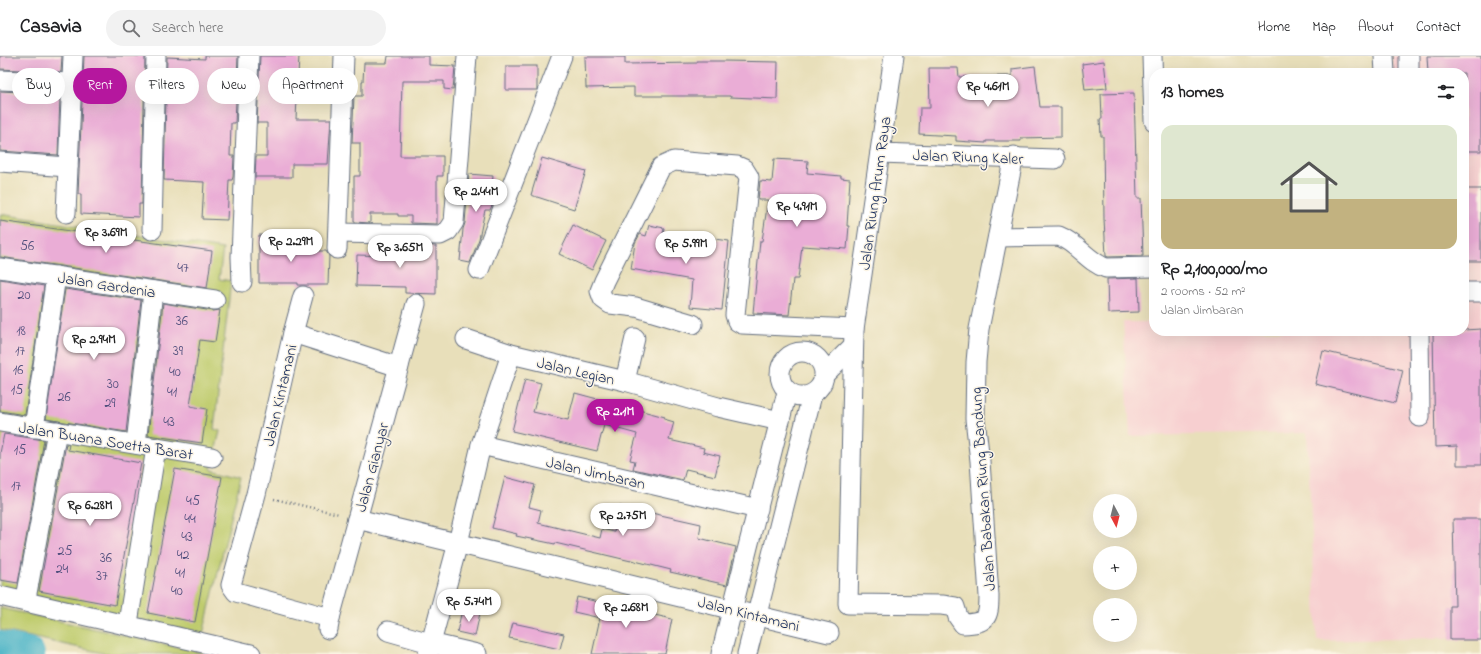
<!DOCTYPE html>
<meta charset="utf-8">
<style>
:root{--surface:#fff;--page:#f2f2f2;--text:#202124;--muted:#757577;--line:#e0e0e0;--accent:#b5179e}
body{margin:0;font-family:"Indie Flower",sans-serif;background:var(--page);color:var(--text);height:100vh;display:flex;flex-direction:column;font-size:15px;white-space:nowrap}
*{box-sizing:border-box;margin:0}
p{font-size:13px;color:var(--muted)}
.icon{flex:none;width:22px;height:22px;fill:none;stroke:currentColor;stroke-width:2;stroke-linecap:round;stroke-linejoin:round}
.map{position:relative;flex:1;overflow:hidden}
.side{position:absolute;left:1149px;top:12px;width:320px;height:268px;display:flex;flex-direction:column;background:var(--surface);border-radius:16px;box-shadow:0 4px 16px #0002}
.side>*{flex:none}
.top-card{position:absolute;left:12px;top:12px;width:380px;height:36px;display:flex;gap:8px}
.needle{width:26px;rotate:173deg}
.buttons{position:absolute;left:1093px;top:438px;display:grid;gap:8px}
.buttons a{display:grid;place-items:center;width:44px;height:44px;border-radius:50%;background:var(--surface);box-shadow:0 4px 16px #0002;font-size:20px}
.price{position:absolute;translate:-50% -34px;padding:0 9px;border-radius:14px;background:#fff;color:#222;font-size:13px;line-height:26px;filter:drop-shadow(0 1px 2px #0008)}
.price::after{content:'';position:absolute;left:50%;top:24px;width:12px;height:9px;margin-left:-6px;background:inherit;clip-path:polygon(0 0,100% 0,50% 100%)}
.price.active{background:var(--accent);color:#fff}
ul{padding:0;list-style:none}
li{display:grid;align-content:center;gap:8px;height:212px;padding:0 12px}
li span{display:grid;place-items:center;height:124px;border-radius:12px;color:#555}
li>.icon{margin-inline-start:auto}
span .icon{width:72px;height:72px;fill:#fffc;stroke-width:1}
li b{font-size:17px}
h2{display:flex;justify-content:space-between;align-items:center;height:48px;padding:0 12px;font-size:17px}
.tag{padding:0 14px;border-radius:18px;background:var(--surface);box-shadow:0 4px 16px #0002;font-size:14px;line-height:36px}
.tag.active{background:var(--accent);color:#fff}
header{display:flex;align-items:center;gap:24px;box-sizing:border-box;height:56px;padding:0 20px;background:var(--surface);border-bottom:1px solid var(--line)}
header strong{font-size:19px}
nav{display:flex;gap:22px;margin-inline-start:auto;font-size:14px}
.search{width:280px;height:36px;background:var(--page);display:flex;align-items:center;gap:10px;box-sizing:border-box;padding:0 14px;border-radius:22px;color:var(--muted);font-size:15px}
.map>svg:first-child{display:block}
.built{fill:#f7cfd0}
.green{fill:#bfcc6e;stroke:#6d7e66}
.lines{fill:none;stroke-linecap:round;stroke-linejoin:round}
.river{stroke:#47b2c6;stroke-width:34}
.building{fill:#eaadd6}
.street-casing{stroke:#636d7e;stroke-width:21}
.path{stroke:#636d7e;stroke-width:2.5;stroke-dasharray:1 3;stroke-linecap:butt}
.street{stroke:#fff;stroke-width:19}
.labels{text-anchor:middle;stroke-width:3;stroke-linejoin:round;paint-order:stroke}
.number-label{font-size:14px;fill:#4f4e7c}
.street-label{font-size:16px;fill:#1b2f5e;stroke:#fcf5e5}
</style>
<header>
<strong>Casavia</strong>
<div class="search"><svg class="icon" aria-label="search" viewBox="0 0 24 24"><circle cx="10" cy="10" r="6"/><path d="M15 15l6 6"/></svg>Search here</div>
<nav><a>Home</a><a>Map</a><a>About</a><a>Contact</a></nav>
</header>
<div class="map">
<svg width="1481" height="598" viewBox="0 0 1481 598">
<rect width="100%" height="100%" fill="#fcf5e5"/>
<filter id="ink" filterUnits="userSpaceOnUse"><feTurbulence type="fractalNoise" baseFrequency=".025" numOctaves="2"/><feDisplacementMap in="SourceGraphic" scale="8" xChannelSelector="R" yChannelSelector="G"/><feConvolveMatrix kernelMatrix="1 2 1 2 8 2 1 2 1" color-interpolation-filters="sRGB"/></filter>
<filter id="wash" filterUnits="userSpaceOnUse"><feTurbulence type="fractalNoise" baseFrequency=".012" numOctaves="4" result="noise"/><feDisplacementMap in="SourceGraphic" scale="16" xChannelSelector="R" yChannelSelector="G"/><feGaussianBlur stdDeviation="0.9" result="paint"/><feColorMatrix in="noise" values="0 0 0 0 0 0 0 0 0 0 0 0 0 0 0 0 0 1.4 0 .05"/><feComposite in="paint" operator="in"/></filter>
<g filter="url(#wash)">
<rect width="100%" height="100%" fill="#e8dfba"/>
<polygon class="built" points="1392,0 1481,0 1481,581 1317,585 1307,377 1130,380 1123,266 1154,266 1154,275 1464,275 1464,17 1392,17"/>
<g class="green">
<polygon points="0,158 223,193 219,223 231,225 214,373 220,375 211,413 241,421 203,578 0,532"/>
<polygon points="0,552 209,598 107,598 0,574"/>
</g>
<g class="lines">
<polyline class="river" points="0,592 28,598"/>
</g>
<g id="blocks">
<g class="building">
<polygon points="0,0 62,0 61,16 0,13"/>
<polygon points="84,0 145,0 142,148 139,148 139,161 81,158 81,138 78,138"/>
<polygon points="205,0 238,0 235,67 231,67 230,100 234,100 233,121 232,124 229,124 227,164 202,163 204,126 164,124 167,1 205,3"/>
<polygon points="260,0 299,0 296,63 331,63 328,108 292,108 292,121 255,121 256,100 267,100 267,67 257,67"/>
<polygon points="388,0 429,0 429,9 455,10 453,34 444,33 444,25 402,25 400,100 443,100 443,120 437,120 437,168 411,167 411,160 398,160 398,158 370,158 370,167 354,166 354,120 360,120 360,87 352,87 354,40 362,40 362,25 363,25 364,7 387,7"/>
<polygon points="1427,0 1481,0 1481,95 1464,95 1464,17 1428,17"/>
<polygon points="585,1 625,1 625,8 697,7 697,5 724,5 778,6 777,43 730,41 730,40 634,40 634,31 586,32"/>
<polygon points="1104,5 1107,32 1085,34 1082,8"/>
<rect x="506" y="10" width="31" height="24"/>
<polygon points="1035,10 1040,51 1061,51 1061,81 1021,82 1021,85 986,85 986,87 956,85 956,80 919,78 920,52 930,52 929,12 958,12 959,21 1012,20 1012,13"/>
<polygon points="0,35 60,38 58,99 0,95"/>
<polygon points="1134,37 1137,142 1141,142 1143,200 1108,201 1106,200 1104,163 1103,80 1101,80 1100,63 1102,63 1101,38"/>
<polygon points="542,102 586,115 574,153 531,139"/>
<polygon points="774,103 808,105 807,117 841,120 841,122 850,123 847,170 849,170 847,193 802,190 798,223 793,223 789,259 753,257 760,185 762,185 768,144 758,144 760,125 772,126"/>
<polygon points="469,118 493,120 491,137 497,138 490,154 485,154 479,183 470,207 460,205 463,173 465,167"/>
<rect x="1464" y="133" width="17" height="72"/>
<polygon points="0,165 212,195 207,232 0,201"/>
<polygon points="573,169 606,185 592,214 559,198"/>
<polygon points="649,169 664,172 662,183 699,190 700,181 729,185 722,254 690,251 692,224 631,213 635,187 640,178 646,180"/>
<polygon points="259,179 290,180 290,195 326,195 329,200 328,229 298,229 298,227 259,227"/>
<polygon points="411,189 436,190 436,238 405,237 405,231 356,230 357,199 388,200 388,190 411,191"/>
<polygon points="1138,222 1139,256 1108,257 1107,223"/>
<polygon points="0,223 44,230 25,359 0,355"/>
<polygon points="65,233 141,244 126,376 46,363"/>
<polygon points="163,247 213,255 220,254 215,286 200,284 190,350 207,353 202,387 148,379"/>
<polygon points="1481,273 1481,409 1457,409 1457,390 1435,391 1433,275 1464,275 1464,274"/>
<polygon points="1323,295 1403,314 1395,347 1315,328"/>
<polygon points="525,323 541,327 533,356 568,364 575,337 665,361 664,363 674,366 669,384 704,392 703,396 720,400 715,420 686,413 683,424 633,413 635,405 630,404 637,378 604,369 597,395 512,375"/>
<polygon points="4,378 44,384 18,527 0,524 0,397"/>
<polygon points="66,388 69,388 68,394 141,407 115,549 39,535"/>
<polygon points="175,413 222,421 195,566 148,557"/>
<polygon points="505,421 535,429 529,451 541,454 538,467 567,474 600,482 602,473 614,476 620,450 701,468 699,482 736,491 727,529 670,516 671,514 631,504 631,505 555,487 555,488 516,480 517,478 492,472"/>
<polygon points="1453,463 1481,463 1481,584 1450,584 1450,550 1455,550"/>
<polygon points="577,541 672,563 665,598 592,598 600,562 574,556"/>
<polygon points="462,554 480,557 475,580 457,576"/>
<polygon points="513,567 564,578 560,593 509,582"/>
</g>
</g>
</g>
<g filter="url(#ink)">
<use href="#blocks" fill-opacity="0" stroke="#636d7e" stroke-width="1"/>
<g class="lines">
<defs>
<g id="street">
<path d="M 894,0 L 854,273 L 848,548 L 942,549 L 955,551 L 958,561 L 963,568 C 987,567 989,562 989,540 L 980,405 L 975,363 L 976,306 L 979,273 L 1014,100"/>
<polyline points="1152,0 1154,65"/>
<polyline points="1384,0 1385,17"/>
<polyline points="1409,0 1409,17"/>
<polyline points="0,24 72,27"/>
<polyline points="880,97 1055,103"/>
<polyline points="0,106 68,111"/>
<polyline points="66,157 73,0"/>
<polyline points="152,174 156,0"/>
<polyline points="338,177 440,179 448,175 454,166 467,0"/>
<path d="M 998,181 L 1059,180 C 1077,187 1088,206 1106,212 L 1154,211"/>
<polyline points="337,193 344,0"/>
<polyline points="0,212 215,244"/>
<polyline points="479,214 562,0"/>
<polyline points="242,226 241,201 249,0"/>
<polyline points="1464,236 1481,236"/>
<polyline points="303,240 293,277 256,438 231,529 236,536 330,562"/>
<polyline points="693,268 636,251 610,248 603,243 600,235 604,225 661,111 674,105 737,110 744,113 749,121 735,259 737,265 742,268 854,273"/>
<polyline points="1419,275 1420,361"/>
<polyline points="293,277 399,311"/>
<polyline points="466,283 511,298 625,325 718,351 780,365"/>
<circle cx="802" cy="318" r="22"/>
<polyline points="825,318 853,290"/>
<polyline points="625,325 635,282"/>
<polyline points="0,366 212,401"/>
<polyline points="34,372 56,220"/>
<polyline points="136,388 153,235"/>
<polyline points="481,389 758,453"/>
<polyline points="357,463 829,577"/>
<polyline points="27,537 57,375"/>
<polyline points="0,540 251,598"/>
<polyline points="129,561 156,392"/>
<polyline points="328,573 330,562 416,248"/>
<polyline points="388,575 430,587 477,598"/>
<polyline points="428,598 458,487 481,389 511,298"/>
<polyline points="721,598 787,336"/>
<polyline points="747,598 812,339"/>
</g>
</defs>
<use href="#street" class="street-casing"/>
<polyline class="path" points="274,443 339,458"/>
<use href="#street" class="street"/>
</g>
</g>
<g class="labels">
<g class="number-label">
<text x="27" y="194">56</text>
<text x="183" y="216">47</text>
<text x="24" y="243">20</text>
<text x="182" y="269">36</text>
<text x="21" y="279">18</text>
<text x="20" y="299">17</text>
<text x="178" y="299">39</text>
<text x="18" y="318">16</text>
<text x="175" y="320">40</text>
<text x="113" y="332">30</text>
<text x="17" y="338">15</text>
<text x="172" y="340">41</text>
<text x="64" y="345">26</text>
<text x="110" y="351">29</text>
<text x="169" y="370">43</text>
<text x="20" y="398">15</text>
<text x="16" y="434">17</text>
<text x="193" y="449">45</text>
<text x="190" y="467">44</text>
<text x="187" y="485">43</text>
<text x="65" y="499">25</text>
<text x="183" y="503">42</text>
<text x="106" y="506">36</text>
<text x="62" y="517">24</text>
<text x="180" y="521">41</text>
<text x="102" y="524">37</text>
<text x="177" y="539">40</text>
</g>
<g class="street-label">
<text transform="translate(968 100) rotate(2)" y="6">Jalan Riung Kaler</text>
<text transform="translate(874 137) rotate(-82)" y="6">Jalan Riung Arum Raya</text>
<text transform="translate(107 228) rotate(9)" y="6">Jalan Gardenia</text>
<text transform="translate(576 314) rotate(13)" y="6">Jalan Legian</text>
<text transform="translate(279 339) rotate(-77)" y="6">Jalan Kintamani</text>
<text transform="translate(106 384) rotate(9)" y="6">Jalan Buana Soetta Barat</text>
<text transform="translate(371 411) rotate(-75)" y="6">Jalan Gianyar</text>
<text transform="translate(596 416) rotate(13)" y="6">Jalan Jimbaran</text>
<text transform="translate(982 433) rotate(-94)" y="6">Jalan Babakan Riung Bandung</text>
<text transform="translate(749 557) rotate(14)" y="6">Jalan Kintamani</text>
</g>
</g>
</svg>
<div class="buttons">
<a><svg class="needle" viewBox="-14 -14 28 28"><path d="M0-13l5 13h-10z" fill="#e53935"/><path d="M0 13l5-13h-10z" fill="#757577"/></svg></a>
<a>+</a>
<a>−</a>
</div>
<b class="price" style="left:988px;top:52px">Rp 4.61M</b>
<b class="price" style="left:476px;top:157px">Rp 2.44M</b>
<b class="price" style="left:797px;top:172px">Rp 4.91M</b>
<b class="price" style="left:106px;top:198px">Rp 3.69M</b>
<b class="price" style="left:291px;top:207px">Rp 2.29M</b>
<b class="price" style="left:686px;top:209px">Rp 5.99M</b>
<b class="price" style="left:400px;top:213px">Rp 3.65M</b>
<b class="price" style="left:94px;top:305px">Rp 2.94M</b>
<b class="price active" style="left:615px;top:377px">Rp 2.1M</b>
<b class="price" style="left:90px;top:471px">Rp 6.28M</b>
<b class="price" style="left:623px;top:481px">Rp 2.75M</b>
<b class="price" style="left:469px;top:567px">Rp 5.74M</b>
<b class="price" style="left:626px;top:573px">Rp 2.68M</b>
<div class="top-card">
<a class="tag">Buy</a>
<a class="tag active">Rent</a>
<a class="tag">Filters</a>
<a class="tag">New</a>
<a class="tag">Apartment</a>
</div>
<section class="side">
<h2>13 homes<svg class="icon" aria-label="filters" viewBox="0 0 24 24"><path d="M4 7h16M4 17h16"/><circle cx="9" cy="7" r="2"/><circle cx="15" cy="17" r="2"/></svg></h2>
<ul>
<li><span style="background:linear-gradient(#dfe7d0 60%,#c2b280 0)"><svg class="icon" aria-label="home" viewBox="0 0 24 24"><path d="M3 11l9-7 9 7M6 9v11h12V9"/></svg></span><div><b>Rp 2,100,000/mo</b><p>2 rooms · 52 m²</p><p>Jalan Jimbaran</p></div></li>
</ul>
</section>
</div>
